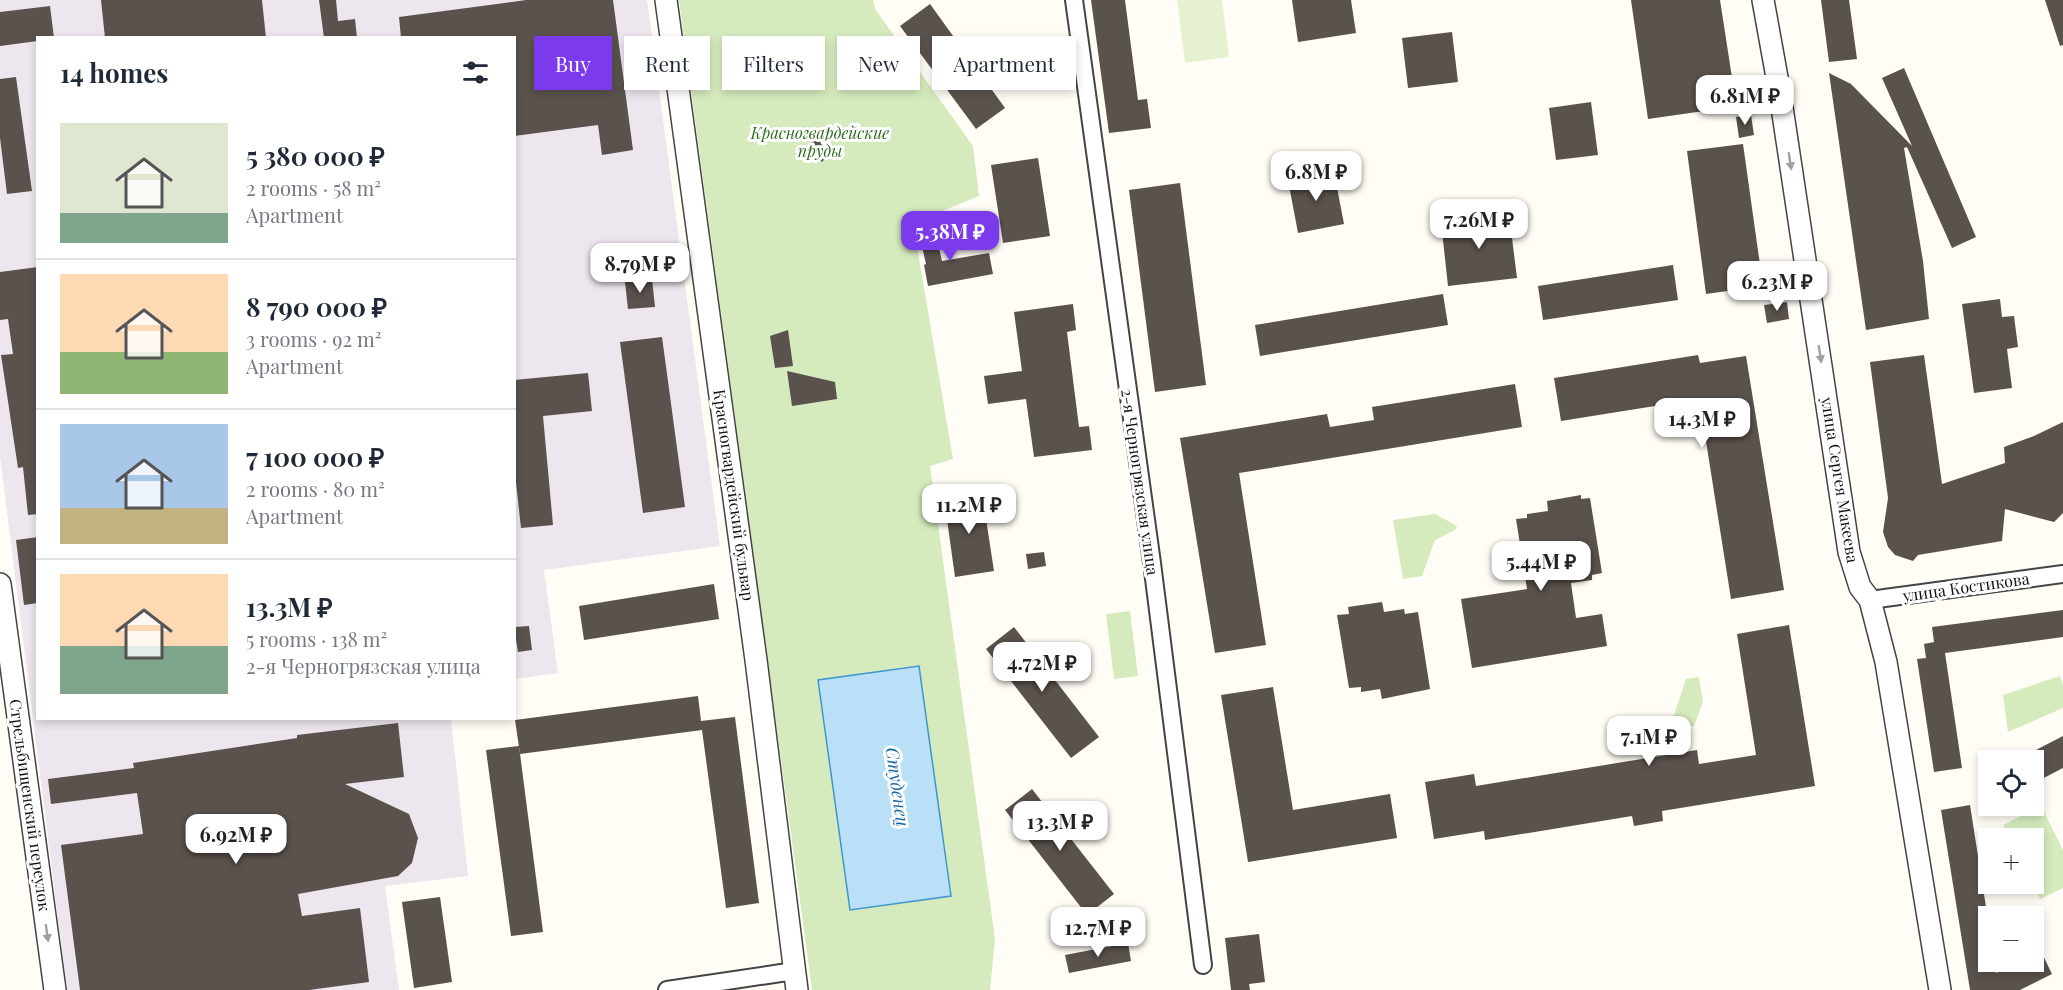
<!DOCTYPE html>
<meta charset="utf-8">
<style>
:root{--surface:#fff;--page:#f2f2f3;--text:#1f2937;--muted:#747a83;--line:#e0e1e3;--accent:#7c3aed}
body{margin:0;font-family:"Playfair Display",serif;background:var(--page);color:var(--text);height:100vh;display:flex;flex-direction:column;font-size:22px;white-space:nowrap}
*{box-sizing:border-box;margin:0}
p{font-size:20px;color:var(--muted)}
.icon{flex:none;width:33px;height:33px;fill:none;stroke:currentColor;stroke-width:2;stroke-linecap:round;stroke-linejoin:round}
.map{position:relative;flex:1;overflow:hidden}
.sheet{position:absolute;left:36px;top:36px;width:480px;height:684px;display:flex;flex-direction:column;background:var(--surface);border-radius:0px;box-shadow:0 3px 9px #0003}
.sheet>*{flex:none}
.banner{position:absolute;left:534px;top:36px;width:570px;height:54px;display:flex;gap:12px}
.buttons{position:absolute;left:1978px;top:750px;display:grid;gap:12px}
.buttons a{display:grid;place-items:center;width:66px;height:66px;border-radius:0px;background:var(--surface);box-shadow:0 3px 9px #0003;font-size:30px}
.price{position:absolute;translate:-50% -51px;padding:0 14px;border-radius:12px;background:#fff;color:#222;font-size:20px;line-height:39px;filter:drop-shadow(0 2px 3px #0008)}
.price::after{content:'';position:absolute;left:50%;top:36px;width:18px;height:14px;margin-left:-9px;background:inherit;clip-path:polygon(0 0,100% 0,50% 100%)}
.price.on{background:var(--accent);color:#fff}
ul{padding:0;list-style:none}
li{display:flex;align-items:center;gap:18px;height:150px;padding:0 24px}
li+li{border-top:2px solid var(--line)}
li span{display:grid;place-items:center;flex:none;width:168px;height:120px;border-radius:0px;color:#555}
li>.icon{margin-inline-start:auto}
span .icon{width:72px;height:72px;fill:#fffc;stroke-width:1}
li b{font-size:26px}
h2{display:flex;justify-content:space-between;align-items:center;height:72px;padding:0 24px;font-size:26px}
.pill{padding:0 21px;border-radius:0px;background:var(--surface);box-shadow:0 3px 9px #0003;font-size:21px;line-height:54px}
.pill.on{background:var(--accent);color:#fff}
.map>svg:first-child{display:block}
.industrial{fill:#eee6ef}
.green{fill:#d5ebbd}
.pitch{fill:#e6f2cf}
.water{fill:#b9e0f7;stroke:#3f96cf;stroke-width:1.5}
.building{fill:#5a524d}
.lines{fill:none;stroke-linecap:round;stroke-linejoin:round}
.minor-casing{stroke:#444;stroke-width:20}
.tertiary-casing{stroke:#444;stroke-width:24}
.minor{stroke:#fff;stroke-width:16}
.tertiary{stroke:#fff;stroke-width:21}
.oneway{fill:#a0a0a0}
.labels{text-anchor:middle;stroke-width:6;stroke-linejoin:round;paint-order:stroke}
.park-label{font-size:16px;font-style:italic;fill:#2f6b1f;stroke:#fff}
.street-label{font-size:16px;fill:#111;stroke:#fff}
.water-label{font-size:18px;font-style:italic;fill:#1768a6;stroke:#fff}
</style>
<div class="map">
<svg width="2063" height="990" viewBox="0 0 2063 990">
<rect width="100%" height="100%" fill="#fffdf5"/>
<polygon class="industrial" points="0,0 647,0 720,546 544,570 558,673 515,679 514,38 38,38 38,718 451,719 468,876 385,886 399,990 67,990 0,456"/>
<g class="green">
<polygon points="679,0 873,0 875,9 973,146 979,196 913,223 953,459 930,466 995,939 990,990 812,990"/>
<polygon points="1435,514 1457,526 1455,530 1435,540 1422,576 1403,579 1393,520"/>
<polygon points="1130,611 1138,676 1114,679 1106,614"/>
<polygon points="2060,676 2063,686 2063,708 2008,732 2003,695"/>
<polygon points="1699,677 1703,702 1694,726 1669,730 1686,679"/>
<polygon points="2041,806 2063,850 2063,888 2040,899 2033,884 2034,838 2010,838 2003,825"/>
</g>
<polygon class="pitch" points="1177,0 1222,0 1229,57 1185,63"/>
<polygon class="water" points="919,666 951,896 850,910 818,680"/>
<g class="building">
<polygon points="101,0 262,0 266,38 105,38"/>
<polygon points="319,0 336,0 338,21 355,19 357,38 324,38"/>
<polygon points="526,0 613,0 633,150 602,155 598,125 514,136 514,38 401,38 399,17"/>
<polygon points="1091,0 1125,0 1138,100 1147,99 1151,128 1109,133"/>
<polygon points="1292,0 1351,0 1356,33 1298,42"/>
<polygon points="1631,0 1720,0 1733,84 1701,89 1704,111 1648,119"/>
<polygon points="1821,0 1849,0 1857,59 1829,62"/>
<polygon points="2045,0 2063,0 2063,45 2060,46"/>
<polygon points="930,4 1005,108 976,129 900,26"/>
<polygon points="50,6 54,38 38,38 38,41 0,46 0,12"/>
<polygon points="1452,32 1458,82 1408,88 1402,38"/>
<polygon points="1904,68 1976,237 1952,248 1907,147 1904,148 1923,261 1929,319 1866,330 1829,73 1851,84 1912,146 1882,78"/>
<polygon points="16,77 32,191 7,194 0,138 0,79"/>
<polygon points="1591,102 1598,155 1556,160 1549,108"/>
<polygon points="1751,115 1754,135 1739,138 1736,117"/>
<polygon points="818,133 835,147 822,162 805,149"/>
<polygon points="1743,144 1763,286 1706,294 1687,151"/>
<polygon points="1038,158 1050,236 1003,243 991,165"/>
<polygon points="1334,172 1344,224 1298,233 1288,180"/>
<polygon points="1180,183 1206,385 1155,392 1129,190"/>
<polygon points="1509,214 1517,278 1448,286 1441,222"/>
<polygon points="934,226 942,261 989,253 993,274 928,286 924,265 926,264 918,229"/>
<polygon points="1673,265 1678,300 1543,320 1538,286"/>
<polygon points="38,267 38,514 28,515 23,467 18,468 1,355 13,354 8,319 0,320 0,272"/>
<polygon points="652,279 655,307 628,309 625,282"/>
<polygon points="1443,294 1448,325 1260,356 1255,325"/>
<polygon points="2000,299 2002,317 2014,316 2018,347 2007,349 2012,388 1974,393 1962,304"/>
<polygon points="1787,302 1789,319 1767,323 1764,305"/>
<polygon points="1073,304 1076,330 1067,332 1079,427 1089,426 1092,450 1034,457 1026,399 988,404 984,376 1022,371 1014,312"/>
<polygon points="788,330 793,366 775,368 770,336"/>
<polygon points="662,337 685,507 643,513 620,342"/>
<polygon points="1698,355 1700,363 1746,356 1784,590 1731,599 1705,435 1711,434 1705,398 1561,421 1554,378"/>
<polygon points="1924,355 1942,484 2005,463 2004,447 2034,436 2063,422 2063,513 2054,522 2005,509 2002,541 1918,555 1913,561 1895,555 1888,547 1883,532 1888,498 1870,362"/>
<polygon points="787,371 835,382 837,399 792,406"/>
<polygon points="588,373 592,411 543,416 553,525 521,528 514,464 514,380"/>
<polygon points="1515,384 1522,427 1239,473 1266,645 1215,653 1180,438 1327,414 1330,427 1374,420 1372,407"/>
<polygon points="982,493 994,571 955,577 944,498"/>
<polygon points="1581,495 1581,499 1590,498 1602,573 1592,575 1592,580 1571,583 1576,618 1602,614 1607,646 1472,668 1461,599 1527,589 1516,519 1527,518 1527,514 1548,511 1547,501"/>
<polygon points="38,537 38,603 24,605 16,540"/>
<polygon points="1044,552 1046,566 1028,569 1026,554"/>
<polygon points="714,584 719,619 584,640 579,606"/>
<polygon points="1382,602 1384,612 1404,609 1405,614 1418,612 1430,689 1382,699 1380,689 1361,692 1361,687 1349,688 1337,615 1349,614 1348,607"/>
<polygon points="2063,610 2063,637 1945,653 1962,768 1934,772 1917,659 1926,658 1924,644 1934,642 1932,627"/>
<polygon points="1789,625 1815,786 1662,811 1663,821 1634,826 1632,816 1485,840 1484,831 1434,839 1425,782 1474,774 1476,786 1697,750 1699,764 1756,755 1737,634"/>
<polygon points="529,626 532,650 518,652 514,627"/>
<polygon points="1014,627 1099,737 1071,758 986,649"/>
<polygon points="1273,687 1293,810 1390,794 1397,838 1248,862 1221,695"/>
<polygon points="698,696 701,721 735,717 759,903 726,908 702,730 520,754 515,720"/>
<polygon points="398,723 404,777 345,784 409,814 418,838 412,863 398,876 298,894 302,916 360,908 369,982 309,990 80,990 61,845 143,834 137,793 51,804 48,779 134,768 133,763 297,738 297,735"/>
<polygon points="2063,736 2063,768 2034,783 2034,751"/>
<polygon points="519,746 543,932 511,936 486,750"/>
<polygon points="1032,789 1114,894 1087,915 1005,810"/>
<polygon points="1970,805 1989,926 1989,962 1994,962 1996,973 2021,962 2034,962 2034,937 2052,974 2020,990 1970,990 1941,810"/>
<polygon points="440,897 452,982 414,988 402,902"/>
<polygon points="1259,934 1265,982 1249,984 1250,990 1231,990 1225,938"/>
<polygon points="1128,943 1131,961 1069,973 1065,955"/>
</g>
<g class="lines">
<defs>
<g id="minor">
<polyline points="1074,0 1152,563 1203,965"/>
<polyline points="1870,600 2063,574"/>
<polyline points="667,990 794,971"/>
</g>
<g id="tertiary">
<polyline points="666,0 756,660 797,990"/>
<polyline points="1763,0 1780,94 1849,552 1860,587 1870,600 1886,662 1940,990"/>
<polyline points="0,584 55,990"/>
</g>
</defs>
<use href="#minor" class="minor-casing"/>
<use href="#tertiary" class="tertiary-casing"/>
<use href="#minor" class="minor"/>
<use href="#tertiary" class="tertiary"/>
</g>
<defs><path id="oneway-solid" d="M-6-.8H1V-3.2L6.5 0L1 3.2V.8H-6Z" transform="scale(1.5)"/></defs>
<g class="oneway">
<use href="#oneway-solid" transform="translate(1790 161) rotate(81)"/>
<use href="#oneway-solid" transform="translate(1820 354) rotate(81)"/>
<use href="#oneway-solid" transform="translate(47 933) rotate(82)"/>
</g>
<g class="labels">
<g class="park-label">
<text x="820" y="139">Красногвардейские<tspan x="820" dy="18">пруды</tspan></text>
</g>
<g class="street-label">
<text transform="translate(1840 480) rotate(81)" y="6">улица Сергея Макеева</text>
<text transform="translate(1140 482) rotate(82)" y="6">2-я Черногрязская улица</text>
<text transform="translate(734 495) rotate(82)" y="6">Красногвардейский бульвар</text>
<text transform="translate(1966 587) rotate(-8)" y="6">улица Костикова</text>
<text transform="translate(30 805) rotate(82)" y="6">Стрельбищенский переулок</text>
</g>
<g class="water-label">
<text transform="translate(897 787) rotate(82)" y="6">Студенец</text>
</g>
</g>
</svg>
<div class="buttons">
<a><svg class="icon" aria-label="locate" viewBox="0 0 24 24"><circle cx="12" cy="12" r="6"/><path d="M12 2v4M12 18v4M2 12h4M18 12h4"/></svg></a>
<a>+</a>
<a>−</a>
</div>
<b class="price" style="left:1745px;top:126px">6.81M ₽</b>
<b class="price" style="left:1316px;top:202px">6.8M ₽</b>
<b class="price" style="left:1479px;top:250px">7.26M ₽</b>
<b class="price on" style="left:950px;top:262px">5.38M ₽</b>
<b class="price" style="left:640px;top:294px">8.79M ₽</b>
<b class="price" style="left:1777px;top:312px">6.23M ₽</b>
<b class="price" style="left:1702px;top:449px">14.3M ₽</b>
<b class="price" style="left:969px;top:535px">11.2M ₽</b>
<b class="price" style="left:1541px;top:592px">5.44M ₽</b>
<b class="price" style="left:1042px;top:693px">4.72M ₽</b>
<b class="price" style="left:1649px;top:767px">7.1M ₽</b>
<b class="price" style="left:1060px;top:852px">13.3M ₽</b>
<b class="price" style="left:236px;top:865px">6.92M ₽</b>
<b class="price" style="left:1098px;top:958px">12.7M ₽</b>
<div class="banner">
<a class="pill on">Buy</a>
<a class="pill">Rent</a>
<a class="pill">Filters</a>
<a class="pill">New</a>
<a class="pill">Apartment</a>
</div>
<section class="sheet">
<h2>14 homes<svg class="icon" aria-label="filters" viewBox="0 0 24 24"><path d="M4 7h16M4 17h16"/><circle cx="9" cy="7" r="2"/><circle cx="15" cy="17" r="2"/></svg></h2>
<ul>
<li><span style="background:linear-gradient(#dfe7d0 75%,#7fa58c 0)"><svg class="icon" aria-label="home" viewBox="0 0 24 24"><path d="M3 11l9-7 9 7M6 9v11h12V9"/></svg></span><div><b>5 380 000 ₽</b><p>2 rooms · 58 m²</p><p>Apartment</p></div></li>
<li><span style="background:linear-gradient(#ffd9b3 65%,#8fb573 0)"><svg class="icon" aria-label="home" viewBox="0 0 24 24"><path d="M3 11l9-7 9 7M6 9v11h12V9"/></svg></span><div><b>8 790 000 ₽</b><p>3 rooms · 92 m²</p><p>Apartment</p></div></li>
<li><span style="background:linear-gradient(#a9c7e8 70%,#c2b280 0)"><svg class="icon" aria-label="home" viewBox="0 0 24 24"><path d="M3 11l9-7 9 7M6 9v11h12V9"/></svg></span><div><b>7 100 000 ₽</b><p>2 rooms · 80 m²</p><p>Apartment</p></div></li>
<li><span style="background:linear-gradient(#ffd9b3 60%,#7fa58c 0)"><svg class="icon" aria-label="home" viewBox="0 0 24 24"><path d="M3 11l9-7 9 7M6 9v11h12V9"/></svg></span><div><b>13.3M ₽</b><p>5 rooms · 138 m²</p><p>2-я Черногрязская улица</p></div></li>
</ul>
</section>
</div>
